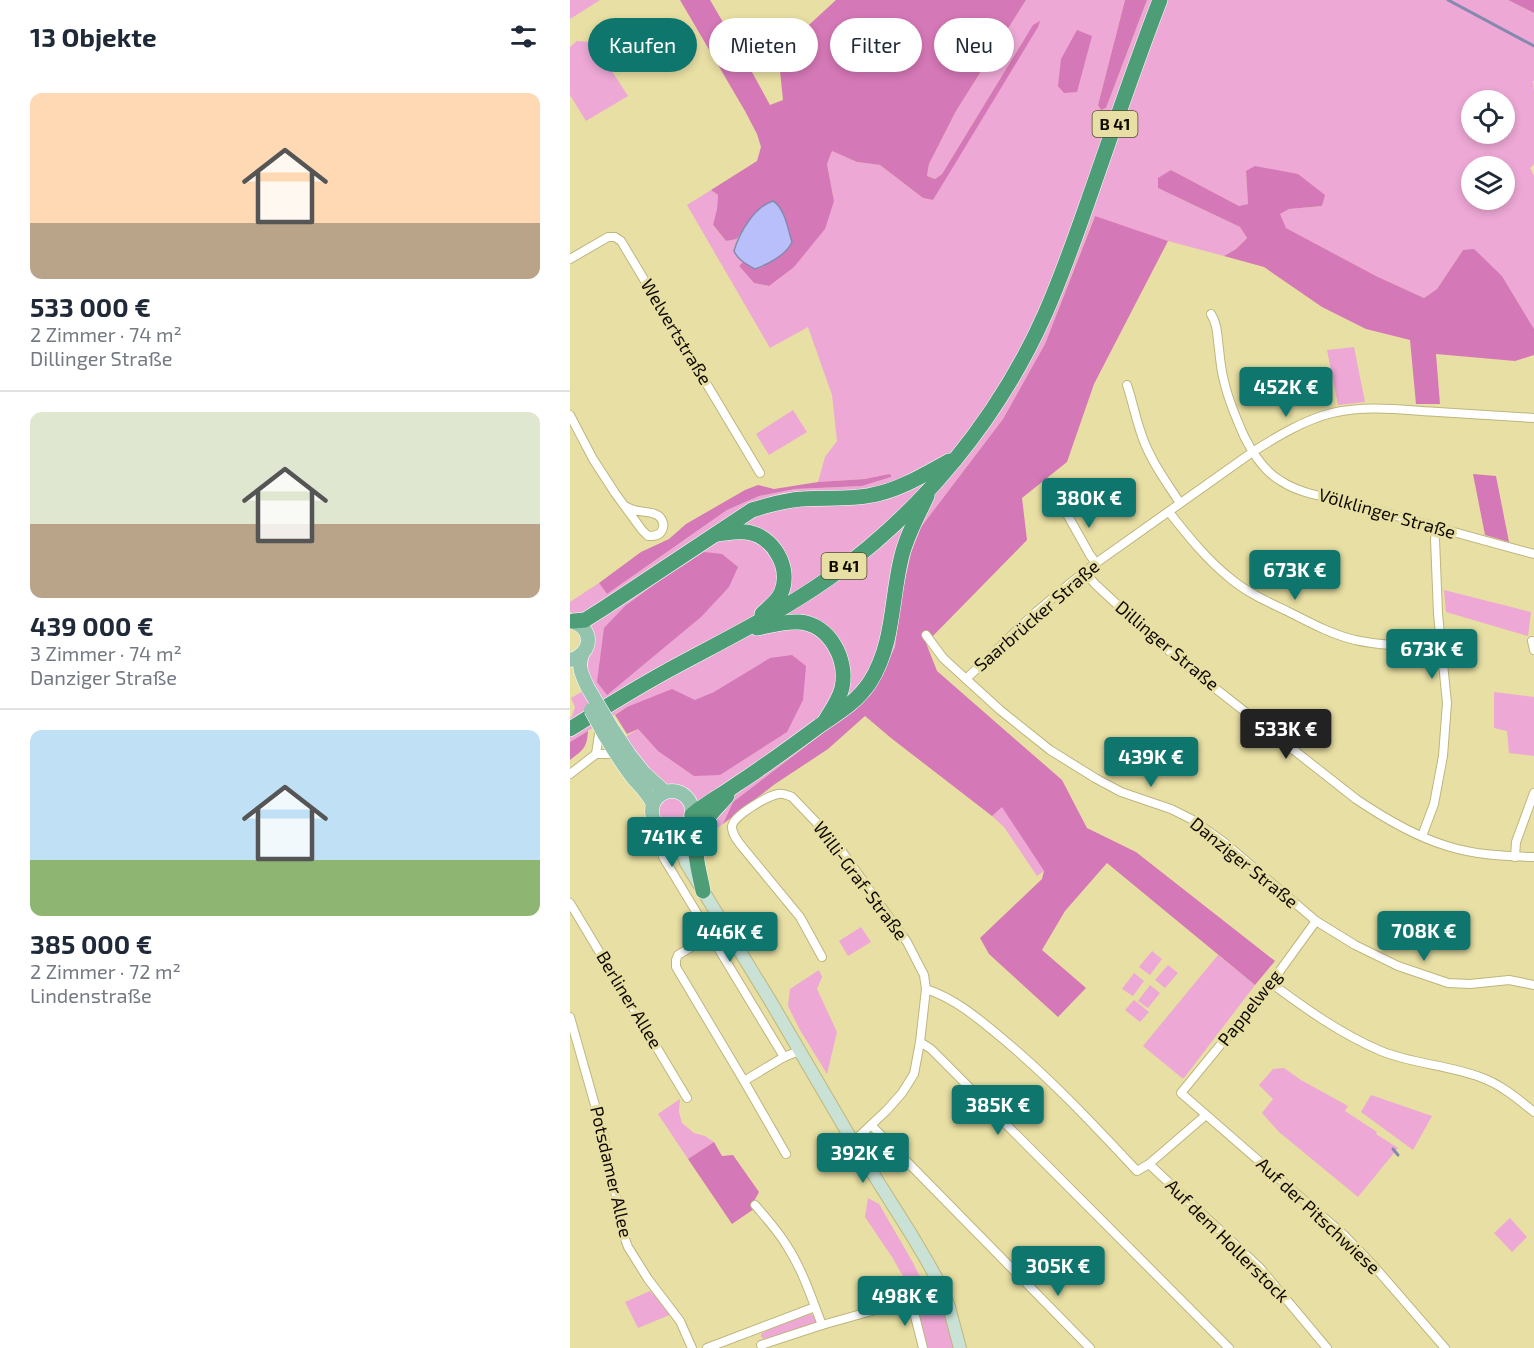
<!DOCTYPE html>
<html lang="de">
<meta charset="utf-8">
<style>
:root{--surface:#fff;--page:#f2f2f3;--text:#1f2937;--muted:#747a83;--line:#e0e1e3;--accent:#0f766e}
body{margin:0;font-family:"Exo 2",sans-serif;background:var(--page);color:var(--text);height:100vh;display:flex;flex-direction:column;font-size:22px;white-space:nowrap}
*{box-sizing:border-box;margin:0}
p{font-size:20px;color:var(--muted)}
.icon{flex:none;width:33px;height:33px;fill:none;stroke:currentColor;stroke-width:2;stroke-linecap:round;stroke-linejoin:round}
.map{position:relative;flex:1;overflow:hidden}
.sheet{display:flex;flex-direction:column;background:var(--surface);width:570px}
.sheet>*{flex:none}
.hud{position:absolute;left:18px;top:18px;width:570px;height:54px;display:flex;gap:12px}
.buttons{position:absolute;left:891px;top:90px;display:grid;gap:12px}
.buttons a{display:grid;place-items:center;width:54px;height:54px;border-radius:50%;background:var(--surface);box-shadow:0 3px 9px #0003;font-size:30px}
.price{position:absolute;translate:-50% -51px;padding:0 14px;border-radius:6px;background:var(--accent);color:#fff;font-size:20px;line-height:39px;filter:drop-shadow(0 2px 3px #0008)}
.price::after{content:'';position:absolute;left:50%;top:36px;width:18px;height:14px;margin-left:-9px;background:inherit;clip-path:polygon(0 0,100% 0,50% 100%)}
.price.current{background:#222;color:#fff}
ul{padding:0;list-style:none}
li{display:grid;align-content:center;gap:12px;height:318px;padding:0 30px}
li+li{border-top:2px solid var(--line)}
li span{display:grid;place-items:center;height:186px;border-radius:12px;color:#555}
li>.icon{margin-inline-start:auto}
span .icon{width:108px;height:108px;fill:#fffc;stroke-width:1}
li b{font-size:26px}
h2{display:flex;justify-content:space-between;align-items:center;height:72px;padding:0 30px;font-size:26px}
.tag{padding:0 21px;border-radius:27px;background:var(--surface);box-shadow:0 3px 9px #0003;font-size:21px;line-height:54px}
.tag.current{background:var(--accent);color:#fff}
main{display:flex;flex:1;min-height:0}
.map>svg:first-child{display:block}
.green{fill:#eda8d5;fill-rule:evenodd}
.forest{fill:#d578b7}
.water{fill:#b9bffa;stroke:#8689af;stroke-width:1.5}
.lines{fill:none;stroke-linecap:round;stroke-linejoin:round}
.stream{stroke:#8689af;stroke-width:3}
.street-casing{stroke:#beb67c;stroke-width:10}
.secondary-casing{stroke:#beb67c;stroke-width:14}
.primary-casing{stroke:#fff;stroke-width:15}
.highway-casing{stroke:#fff;stroke-width:16}
.street{stroke:#fff;stroke-width:8}
.secondary{stroke:#cae2d6;stroke-width:12}
.primary{stroke:#94c4ad;stroke-width:14}
.highway{stroke:#4d9d76;stroke-width:15}
.primary-bridge-casing{stroke:#fff;stroke-width:15;stroke-linecap:butt}
.primary-bridge{stroke:#94c4ad;stroke-width:14}
.labels{text-anchor:middle;stroke-width:6;stroke-linejoin:round;paint-order:stroke}
.shield{fill:#e8dfa4;stroke:#504b31;stroke-width:1.5}
.shield-label{font-size:16px;font-weight:bold;fill:#0f0b00}
.street-label{font-size:18px;fill:#0f0b00;stroke:#e8dfa4}
</style>
<main>
<section class="sheet">
<h2>13 Objekte<svg class="icon" aria-label="filters" viewBox="0 0 24 24"><path d="M4 7h16M4 17h16"/><circle cx="9" cy="7" r="2"/><circle cx="15" cy="17" r="2"/></svg></h2>
<ul>
<li><span style="background:linear-gradient(#ffd9b3 70%,#b9a48a 0)"><svg class="icon" aria-label="home" viewBox="0 0 24 24"><path d="M3 11l9-7 9 7M6 9v11h12V9"/></svg></span><div><b>533 000 €</b><p>2 Zimmer · 74 m²</p><p>Dillinger Straße</p></div></li>
<li><span style="background:linear-gradient(#dfe7d0 60%,#b9a48a 0)"><svg class="icon" aria-label="home" viewBox="0 0 24 24"><path d="M3 11l9-7 9 7M6 9v11h12V9"/></svg></span><div><b>439 000 €</b><p>3 Zimmer · 74 m²</p><p>Danziger Straße</p></div></li>
<li><span style="background:linear-gradient(#bfe0f5 70%,#8fb573 0)"><svg class="icon" aria-label="home" viewBox="0 0 24 24"><path d="M3 11l9-7 9 7M6 9v11h12V9"/></svg></span><div><b>385 000 €</b><p>2 Zimmer · 72 m²</p><p>Lindenstraße</p></div></li>
</ul>
</section>
<div class="map">
<svg width="964" height="1348" viewBox="0 0 964 1348">
<rect width="100%" height="100%" fill="#e8dfa4"/>
<g class="green">
<polygon points="0,0 30,0 0,19"/>
<path d="M 456,0 L 555,0 L 528,105 L 531,110 L 536,108 L 577,0 L 938,0 L 964,13 L 964,81 L 963,81 L 964,91 L 964,164 L 960,168 L 964,176 L 964,329 L 932,276 L 893,250 L 867,289 L 854,298 L 806,276 L 716,228 L 709,214 L 719,209 L 752,206 L 754,194 L 676,171 L 678,204 L 669,206 L 601,170 L 588,188 L 670,227 L 677,238 L 666,249 L 654,256 L 598,241 L 524,217 L 475,344 L 433,419 L 351,527 L 341,553 L 331,598 L 325,647 L 310,679 L 287,707 L 163,802 L 153,824 L 108,856 L 39,747 L 68,729 L 88,751 L 144,692 L 125,701 L 114,695 L 57,707 L 0,742 L 0,718 L 2,716 L 5,707 L 1,698 L 24,685 L 19,676 L 16,663 L 21,651 L 8,615 L 0,612 L 0,602 L 29,583 L 37,594 L 157,510 L 189,496 L 225,489 L 292,486 L 321,477 L 321,475 L 319,474 L 295,479 L 248,482 L 255,457 L 267,441 L 262,395 L 238,327 L 200,348 L 117,205 L 141,190 L 148,195 L 147,209 L 143,226 L 156,241 L 167,239 L 164,251 L 166,256 L 173,262 L 169,266 L 184,283 L 199,286 L 264,201 L 257,164 L 262,151 L 287,162 L 310,165 L 353,198 L 363,200 L 463,25 L 372,174 L 365,179 L 357,176 L 359,164 L 386,111 ZM 902,100 L 934,100 L 934,134 L 902,134 ZM 902,166 L 934,166 L 934,200 L 902,200 Z"/>
<polygon points="7,41 23,42 58,96 16,121 0,95 0,47"/>
<polygon points="784,347 795,402 768,405 757,350"/>
<polygon points="223,410 237,432 199,455 186,434"/>
<polygon points="874,590 961,612 958,636 876,612"/>
<polygon points="924,692 964,697 964,756 939,753 937,731 924,728"/>
<polygon points="432,806 474,871 467,876 434,827 422,816"/>
<polygon points="291,927 301,942 278,956 269,941"/>
<polygon points="582,951 592,959 580,975 569,967"/>
<polygon points="648,955 685,985 614,1078 612,1078 573,1046"/>
<polygon points="598,965 608,973 595,988 585,980"/>
<polygon points="249,970 252,977 247,989 267,1032 257,1074 230,1030 218,1006 220,989"/>
<polygon points="564,973 574,981 563,996 552,989"/>
<polygon points="580,985 590,993 578,1008 568,1001"/>
<polygon points="564,1000 579,1012 570,1022 555,1010"/>
<polygon points="714,1068 731,1080 778,1106 775,1111 807,1132 806,1134 828,1148 788,1197 709,1132 692,1113 703,1099 689,1085 703,1069"/>
<polygon points="801,1095 862,1116 843,1150 791,1112"/>
<polygon points="110,1099 109,1112 112,1123 124,1133 135,1136 144,1142 118,1159 88,1114"/>
<polygon points="298,1198 309,1204 342,1261 358,1292 347,1296 341,1290 322,1257 295,1217"/>
<polygon points="940,1218 957,1237 942,1252 924,1233"/>
<polygon points="80,1291 102,1314 68,1328 55,1302"/>
<polygon points="369,1299 383,1334 386,1348 357,1348 349,1311 351,1305 357,1302"/>
<polygon points="241,1314 245,1317 246,1324 194,1339 191,1337 191,1334 201,1328"/>
</g>
<g class="forest">
<path d="M 110,0 L 140,0 L 177,63 L 200,105 L 213,100 L 210,71 L 228,35 L 266,0 L 456,0 L 386,111 L 359,164 L 357,176 L 365,179 L 372,174 L 463,25 L 470,21 L 468,27 L 363,200 L 353,198 L 310,165 L 287,162 L 262,151 L 257,164 L 264,201 L 255,229 L 224,267 L 199,286 L 184,283 L 169,266 L 173,262 L 185,269 L 194,266 L 207,204 L 203,201 C 186,206 176,225 167,239 L 156,241 L 143,225 L 147,209 L 148,195 L 141,190 L 187,161 L 191,147 L 187,134 L 175,111 Z"/>
<polygon points="555,0 577,0 536,108 531,110 528,105"/>
<polygon points="938,0 964,0 964,13"/>
<polygon points="507,30 522,36 507,92 494,93 488,86 491,59"/>
<polygon points="685,166 728,174 755,195 752,206 719,209 710,214 716,228 806,276 854,298 867,289 893,250 904,249 932,276 964,329 964,355 945,361 866,354 870,404 846,404 840,340 796,329 752,307 694,267 654,256 666,249 677,238 670,227 588,188 588,178 601,170 669,206 678,204 676,171"/>
<polygon points="525,216 598,241 524,384 497,462 452,498 457,540 356,643 367,671 492,780 517,828 566,852 705,961 685,985 537,863 495,911 472,950 516,988 488,1017 419,954 410,938 472,879 474,871 432,807 422,816 321,738 295,716 258,749 205,784 153,824 163,802 287,707 310,679 325,647 331,598 341,553 351,527 433,419 475,344"/>
<polygon points="319,474 321,475 321,477 292,486 225,489 189,496 157,510 37,594 29,583 71,552 99,539 116,524 175,490 188,485 204,489 248,482 295,479"/>
<polygon points="903,474 926,476 939,542 915,535"/>
<polygon points="134,552 152,554 168,567 159,587 131,617 37,695 27,682 34,628 55,606 88,582"/>
<polygon points="222,655 236,666 233,700 217,732 150,775 124,776 88,751 68,729 57,734 45,715 57,707 102,689 125,700 144,692 200,658"/>
<path d="M 18,731 C 17,748 13,750 0,760 L 0,742 Z"/>
<polygon points="144,1142 152,1156 163,1155 189,1192 183,1203 184,1209 162,1224 118,1159"/>
</g>
<path class="water" d="M 203,201 C 215,208 218,230 222,242 C 216,255 198,264 185,269 C 176,264 168,260 164,251 C 169,233 184,207 203,201 Z"/>
<g class="lines">
<g class="stream">
<polyline points="878,0 964,46"/>
<polyline points="823,1149 828,1155"/>
</g>
<defs>
<g id="street">
<polyline points="0,259 38,237 45,237 51,241 190,473"/>
<path d="M 641,314 C 648,325 647,336 649,349 C 650,359 651,370 654,381 C 658,399 666,418 674,436 C 682,452 695,472 711,481 C 732,495 760,497 784,504 C 844,521 904,538 964,554"/>
<path d="M 557,385 C 562,400 565,415 570,430 C 578,457 595,480 610,503"/>
<path d="M 0,415 L 23,459 L 45,493 L 72,530 L 78,536 C 83,536 88,536 91,532 C 93,529 94,526 93,523 C 90,510 73,513 64,510 C 60,509 59,508 55,506"/>
<polyline points="493,507 520,555 526,563"/>
<path d="M 599,512 C 618,536 637,560 661,579 C 678,593 698,602 717,611 C 739,622 760,634 785,640 C 813,646 842,646 871,647"/>
<path d="M 515,572 L 525,584 L 567,623 L 613,663 L 786,799 C 814,818 844,836 877,846 C 905,855 934,856 964,857"/>
<polyline points="356,635 373,658 396,679 430,710 480,750 525,778 551,792 601,809 623,820 655,843 746,921 785,945 828,966 878,983 900,984 939,980 964,985"/>
<polyline points="962,641 964,650"/>
<path d="M 396,679 L 466,612 L 498,585 L 526,563 L 684,451 C 708,436 734,420 762,413 C 797,405 833,410 868,412 C 900,414 932,416 964,418"/>
<polyline points="26,754 30,728"/>
<polyline points="0,774 26,754 46,754"/>
<polyline points="852,836 864,804 873,756 877,703 868,614 865,539 867,529"/>
<polyline points="93,857 214,1057"/>
<polyline points="945,857 946,842 964,793"/>
<polyline points="0,903 117,1098"/>
<polyline points="746,921 701,983 611,1093 774,1235 803,1265 875,1348"/>
<polyline points="141,935 108,955 106,960 106,967 174,1081"/>
<path d="M 252,957 L 230,917 L 174,849 C 169,843 162,835 162,827 C 162,816 198,796 208,794 C 214,793 217,795 222,797 L 266,843 L 288,874 L 337,942 L 354,975 L 356,989 L 350,1042 L 344,1074 L 332,1093 L 317,1110 L 283,1142"/>
<path d="M 701,983 C 736,1009 771,1034 811,1051 C 843,1064 878,1065 910,1077 C 930,1084 947,1098 964,1112"/>
<path d="M 356,989 C 386,999 409,1019 433,1039 C 481,1079 524,1125 567,1171 L 579,1164 L 636,1115"/>
<polyline points="0,1017 34,1137 54,1236 58,1247 78,1279 110,1321 122,1348"/>
<polyline points="350,1042 361,1049 659,1348"/>
<polyline points="301,1125 520,1348"/>
<polyline points="216,1154 174,1081 214,1057 229,1051"/>
<polyline points="579,1164 690,1268 757,1348"/>
<path d="M 185,1205 C 196,1218 208,1231 217,1246 C 233,1271 242,1299 252,1325"/>
<polyline points="341,1300 353,1348"/>
<polyline points="191,1345 252,1325 341,1300 363,1293 372,1288"/>
<polyline points="137,1348 245,1307"/>
</g>
<polyline id="secondary" points="106,831 116,863 201,1002 283,1142 341,1234 357,1261 372,1288 379,1307 390,1348"/>
<g id="primary">
<path d="M 0,621 C 24,626 24,654 0,660"/>
<path d="M 12,655 C 7,667 13,677 18,688"/>
<polyline points="43,730 59,754 74,773 95,792"/>
<path d="M 34,734 C 43,749 52,764 63,778 C 71,787 78,793 83,804"/>
<circle cx="102" cy="811" r="20"/>
</g>
<g id="highway">
<path d="M 147,534 C 157,533 166,531 176,532 C 203,535 222,568 211,593 C 208,601 198,608 192,614"/>
<path d="M 3,621 L 15,620 L 34,608 L 182,510 C 198,505 215,500 232,499 C 256,497 279,500 302,495 C 330,490 355,474 379,461"/>
<path d="M 187,628 C 201,625 215,621 229,622 C 260,624 278,660 272,688 C 269,700 261,711 255,721"/>
<path d="M 0,729 C 32,709 64,689 97,671 C 152,641 208,614 259,578 C 352,512 429,418 475,314 C 491,278 504,241 517,204 C 541,136 564,67 590,0"/>
<path d="M 122,815 C 136,803 152,795 167,784 C 195,766 222,746 249,726 C 269,712 286,703 300,682 C 324,644 321,600 331,559 C 336,536 348,516 357,496"/>
<path d="M 133,891 C 130,873 122,851 128,834 C 133,820 147,808 157,796"/>
</g>
</defs>
<use href="#street" class="street-casing"/>
<use href="#secondary" class="secondary-casing"/>
<use href="#primary" class="primary-casing"/>
<use href="#highway" class="highway-casing"/>
<use href="#street" class="street"/>
<use href="#secondary" class="secondary"/>
<use href="#primary" class="primary"/>
<use href="#highway" class="highway"/>
<defs>
<g id="primary-bridge">
<polyline points="18,688 43,730"/>
<polyline points="21,710 34,734"/>
</g>
</defs>
<use href="#primary-bridge" class="primary-bridge-casing"/>
<use href="#primary-bridge" class="primary-bridge"/>
</g>
<g class="labels">
<g class="shield">
<rect x="522.5" y="111" width="45" height="26" rx="4.5"/>
<rect x="251.5" y="553" width="45" height="26" rx="4.5"/>
</g>
<g class="shield-label">
<text x="545" y="130">B 41</text>
<text x="274" y="572">B 41</text>
</g>
<g class="street-label">
<text transform="translate(106 332) rotate(59)" y="6">Welvertstraße</text>
<text transform="translate(817 514) rotate(16)" y="6">Völklinger Straße</text>
<text transform="translate(467 616) rotate(-41)" y="6">Saarbrücker Straße</text>
<text transform="translate(597 646) rotate(40)" y="6">Dillinger Straße</text>
<text transform="translate(674 863) rotate(39)" y="6">Danziger Straße</text>
<text transform="translate(290 881) rotate(53)" y="6">Willi-Graf-Straße</text>
<text transform="translate(59 1000) rotate(59)" y="6">Berliner Allee</text>
<text transform="translate(680 1008) rotate(-52)" y="6">Pappelweg</text>
<text transform="translate(41 1172) rotate(77)" y="6">Potsdamer Allee</text>
<text transform="translate(748 1216) rotate(43)" y="6">Auf der Pitschwiese</text>
<text transform="translate(657 1241) rotate(45)" y="6">Auf dem Hollerstock</text>
</g>
</g>
</svg>
<div class="buttons">
<a><svg class="icon" aria-label="locate" viewBox="0 0 24 24"><circle cx="12" cy="12" r="6"/><path d="M12 2v4M12 18v4M2 12h4M18 12h4"/></svg></a>
<a><svg class="icon" aria-label="layers" viewBox="0 0 24 24"><path d="M12 4l9 5-9 5-9-5zM3 14l9 5 9-5"/></svg></a>
</div>
<b class="price" style="left:716px;top:418px">452K €</b>
<b class="price" style="left:519px;top:529px">380K €</b>
<b class="price" style="left:725px;top:601px">673K €</b>
<b class="price" style="left:862px;top:680px">673K €</b>
<b class="price current" style="left:716px;top:760px">533K €</b>
<b class="price" style="left:581px;top:788px">439K €</b>
<b class="price" style="left:102px;top:868px">741K €</b>
<b class="price" style="left:854px;top:962px">708K €</b>
<b class="price" style="left:160px;top:963px">446K €</b>
<b class="price" style="left:428px;top:1136px">385K €</b>
<b class="price" style="left:293px;top:1184px">392K €</b>
<b class="price" style="left:488px;top:1297px">305K €</b>
<b class="price" style="left:335px;top:1327px">498K €</b>
<div class="hud">
<a class="tag current">Kaufen</a>
<a class="tag">Mieten</a>
<a class="tag">Filter</a>
<a class="tag">Neu</a>
</div>
</div>
</main>
